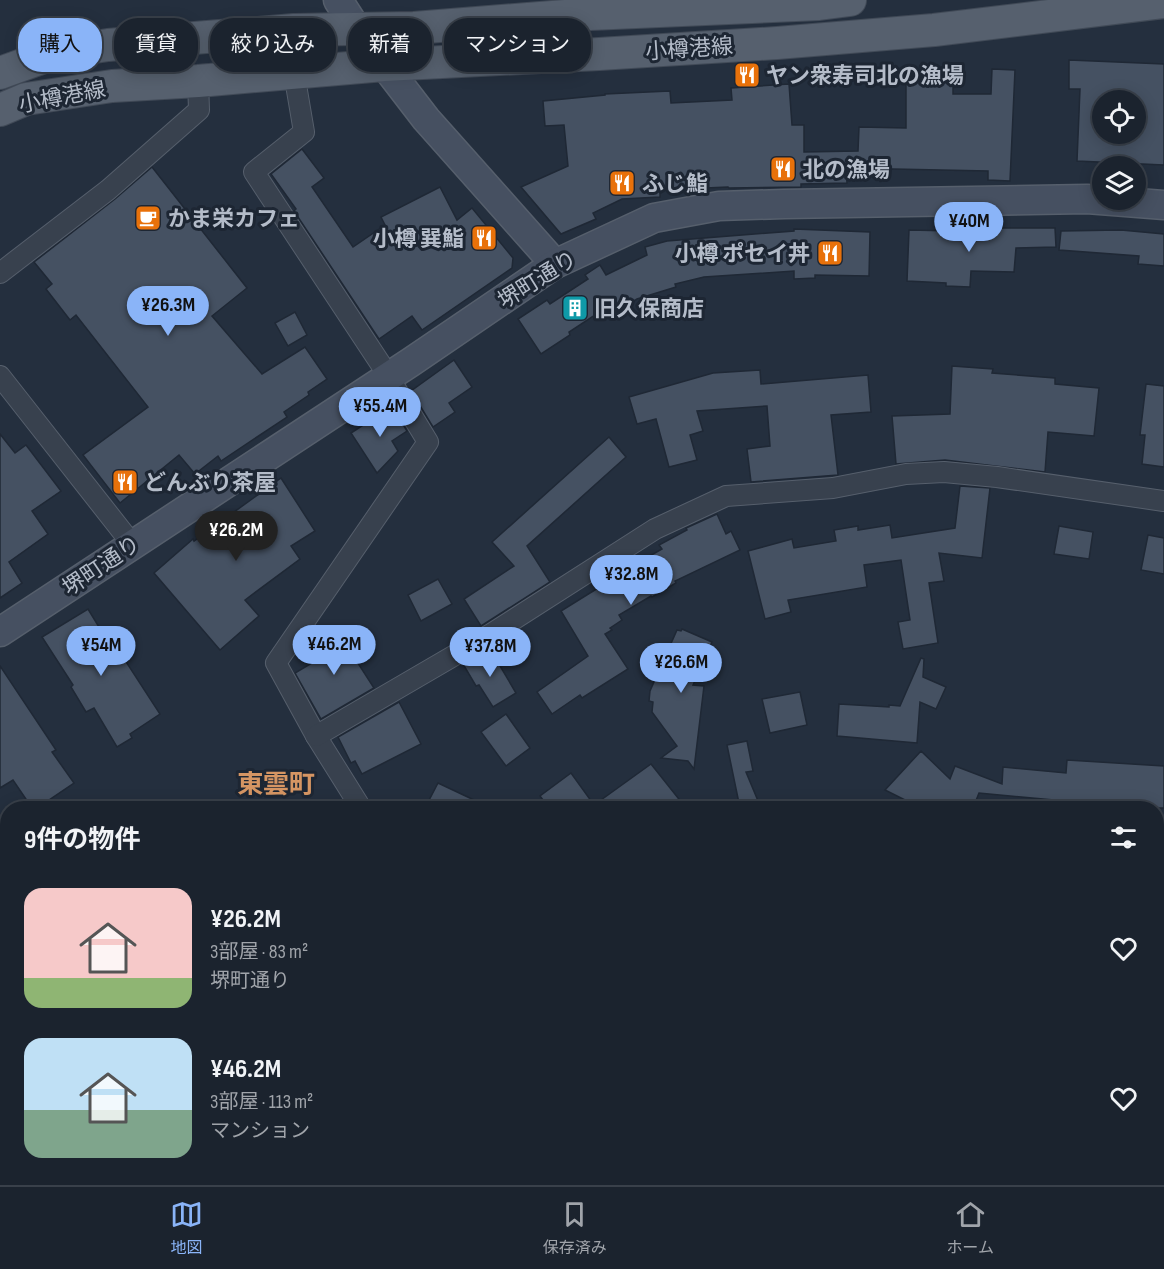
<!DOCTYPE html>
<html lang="ja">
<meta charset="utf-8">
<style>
:root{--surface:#1b232e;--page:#282f3a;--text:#f1f3f6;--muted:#a0a4aa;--line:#39404a;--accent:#8ab4f8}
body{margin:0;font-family:"Sofia Sans Condensed","Noto Sans JP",sans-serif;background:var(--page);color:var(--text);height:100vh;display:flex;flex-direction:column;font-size:22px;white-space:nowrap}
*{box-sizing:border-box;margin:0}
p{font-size:20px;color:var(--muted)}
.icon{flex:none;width:33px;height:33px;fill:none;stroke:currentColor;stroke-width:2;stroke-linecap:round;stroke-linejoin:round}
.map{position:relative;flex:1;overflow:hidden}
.details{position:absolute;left:0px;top:801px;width:1164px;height:384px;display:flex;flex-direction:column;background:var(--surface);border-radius:24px 24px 0 0;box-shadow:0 3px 15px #0003,0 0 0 2px var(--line)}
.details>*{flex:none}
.top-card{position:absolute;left:18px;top:18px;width:600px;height:54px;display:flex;gap:12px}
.fabs{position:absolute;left:1092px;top:90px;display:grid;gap:12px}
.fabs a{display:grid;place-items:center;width:54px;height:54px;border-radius:50%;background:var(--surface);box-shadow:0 3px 15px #0003,0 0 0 2px var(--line);font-size:30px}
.price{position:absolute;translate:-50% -51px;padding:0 14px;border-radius:21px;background:var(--accent);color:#111;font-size:20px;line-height:39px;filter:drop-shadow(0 2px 3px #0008)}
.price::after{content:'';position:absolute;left:50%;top:36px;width:18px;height:14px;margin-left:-9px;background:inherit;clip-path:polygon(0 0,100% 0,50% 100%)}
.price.selected{background:#222;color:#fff}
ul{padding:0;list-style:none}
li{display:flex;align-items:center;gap:18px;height:150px;padding:0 24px}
li span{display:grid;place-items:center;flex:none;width:168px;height:120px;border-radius:18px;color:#555}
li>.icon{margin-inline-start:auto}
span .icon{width:72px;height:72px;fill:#fffc;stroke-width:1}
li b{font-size:26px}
h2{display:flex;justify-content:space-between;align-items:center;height:72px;padding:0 24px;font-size:26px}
.chip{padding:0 21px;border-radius:24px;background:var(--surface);box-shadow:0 3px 15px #0003,0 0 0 2px var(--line);font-size:21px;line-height:54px}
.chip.selected{background:var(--accent);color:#111}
.tabs{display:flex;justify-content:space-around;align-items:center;height:84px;border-top:2px solid var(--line);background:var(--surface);font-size:16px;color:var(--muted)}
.tabs a{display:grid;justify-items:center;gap:3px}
.tabs .selected{color:var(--accent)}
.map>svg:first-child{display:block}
.green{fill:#263c3f}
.building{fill:#455162;stroke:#1f2835;stroke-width:1.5;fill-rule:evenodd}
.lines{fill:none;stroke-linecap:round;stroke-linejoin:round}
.street-casing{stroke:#565f6c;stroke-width:22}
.secondary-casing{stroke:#565f6c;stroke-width:31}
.primary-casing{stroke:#414a57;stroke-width:34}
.street{stroke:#38414e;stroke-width:20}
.secondary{stroke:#465061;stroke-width:28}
.primary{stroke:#56606e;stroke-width:32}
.labels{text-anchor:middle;stroke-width:6;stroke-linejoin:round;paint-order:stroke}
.street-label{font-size:22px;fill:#b4bcc9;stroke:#1d2633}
.poi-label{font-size:22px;font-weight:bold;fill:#b4bcc9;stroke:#1d2633;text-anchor:start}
.quarter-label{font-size:26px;font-weight:bold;fill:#d59563;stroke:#1d2633}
</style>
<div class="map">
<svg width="1164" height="1185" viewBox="0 0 1164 1185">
<rect width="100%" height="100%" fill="#242f3e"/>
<g class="green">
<polygon points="1157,840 1164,845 1164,889 1157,890"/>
<polygon points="1157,1170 1164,1170 1164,1185 1113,1185 1111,1181 1117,1178 1156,1178"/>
</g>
<g class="building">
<path d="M 1069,60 L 1164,64 L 1164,165 L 1077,161 L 1080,89 L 1069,89 ZM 1102,100 L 1136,100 L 1136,134 L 1102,134 Z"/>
<polygon points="992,69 1015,70 1010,181 988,180 988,171 846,168 847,183 801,184 801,187 729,188 728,187 660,190 660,197 622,199 593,213 596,219 561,234 521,187 568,166 564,125 545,126 543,101 605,95 605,94 670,91 671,103 732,100 731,88 789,84 792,125 804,125 804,152 858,151 859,127 906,128 906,78 953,78 953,94 991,94"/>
<polygon points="302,149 324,178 312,187 353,247 385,225 381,217 440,187 457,220 472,208 513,258 512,268 422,330 412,316 379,339 294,211 296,209 271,174"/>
<polygon points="152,167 247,288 212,316 262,374 305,347 327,379 308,392 309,395 284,412 287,417 221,461 218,456 195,474 179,455 120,503 83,455 148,407 76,315 70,320 46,289 52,284 34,262 115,199"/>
<polygon points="998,228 1055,228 1056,247 1016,248 1014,272 971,271 970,287 946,286 946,283 907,281 909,230 998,232"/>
<polygon points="794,229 870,232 869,276 815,275 815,278 794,279 794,271 704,277 675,284 676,287 637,299 612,315 607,307 569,332 570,335 541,354 518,319 547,300 550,304 588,279 585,275 600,265 606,275 647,255 645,247 667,241 794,231"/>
<polygon points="1121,230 1164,234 1164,266 1138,264 1139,256 1059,250 1061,231"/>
<polygon points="295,312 307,335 288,346 275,323"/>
<polygon points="454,360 472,387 449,403 455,412 433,427 411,391"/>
<polygon points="952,366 993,369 992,373 1055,378 1055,384 1099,388 1094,436 1048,432 1045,472 945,460 896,464 892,416 950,414"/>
<polygon points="760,370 761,384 868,375 871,412 831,415 838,475 751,482 747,449 770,446 767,406 697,411 703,431 690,435 697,460 669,467 656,419 637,424 629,397 713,373"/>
<polygon points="1146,384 1164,386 1164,467 1142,464 1145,435 1140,435"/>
<polygon points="392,406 407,431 392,441 398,451 377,473 351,433"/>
<polygon points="0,434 15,453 26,445 61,491 32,511 48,534 9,562 22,583 0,598"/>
<polygon points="609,437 626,457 527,546 550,582 481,626 464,599 514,566 492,542"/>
<polygon points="281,478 315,531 291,546 300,559 245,600 259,616 220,650 154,573 193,539 194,541"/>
<polygon points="960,486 990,488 982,558 939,553 944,581 929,583 938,643 903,649 898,622 910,620 901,560 864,565 867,587 788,600 791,612 765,619 748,551 792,539 794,548 836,541 834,530 858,526 858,530 890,525 892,538 955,528"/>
<polygon points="717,514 726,534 731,531 740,550 675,581 676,583 652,597 651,596 619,615 622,620 610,628 612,630 605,634 628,669 582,698 580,695 552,714 537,692 588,656 561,611 598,588 596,586 626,567 627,569 662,549 659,545 687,530 686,528"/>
<polygon points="1059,526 1093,532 1089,559 1054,554"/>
<polygon points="1148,535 1164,538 1164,574 1141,570"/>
<polygon points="438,579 452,604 421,621 408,595"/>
<polygon points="88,609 119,660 123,657 160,714 130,734 132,738 117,747 94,708 86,712 71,687 73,685 42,637"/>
<polygon points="682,629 712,642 693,685 704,686 694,769 688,761 661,758 677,746 652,712 653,702 649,701 650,691 677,630 681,631"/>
<polygon points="341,630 355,653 352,654 374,688 321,719 295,673 322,657 315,646"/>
<polygon points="490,649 516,693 493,707 479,685 476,686 463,664"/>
<polygon points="921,658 924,659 923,677 946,687 936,709 920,702 917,743 837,736 839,704 889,707 889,705 900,706"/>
<polygon points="0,666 56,750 52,752 74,783 37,808 32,808 13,780 0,788"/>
<polygon points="800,692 807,725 770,733 762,699"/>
<polygon points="399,702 421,744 362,774 355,761 351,763 338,737"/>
<polygon points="506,714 530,748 506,766 481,732"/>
<polygon points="747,741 753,771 746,772 761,808 740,808 727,745"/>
<polygon points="921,751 950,779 955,766 1002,784 1003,767 1066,773 1067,760 1164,766 1164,808 1114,808 1064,805 1064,801 979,793 975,803 970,801 968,808 921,808 885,790"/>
<polygon points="651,764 686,808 549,808 540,796 571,773 594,805"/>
<polygon points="438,783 491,808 425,808"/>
</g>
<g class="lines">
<defs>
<g id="street">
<polyline points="294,73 304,132 254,172 380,363 428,442 276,663 316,736 361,808"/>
<polyline points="0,273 108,190 199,110 198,81"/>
<polyline points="0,376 132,544"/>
<polyline points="316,736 491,634 655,529 726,496 833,488 906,474 944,472 997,477 1164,501"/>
<polyline points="1156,1065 1164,1066"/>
<polyline points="235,1185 239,1178"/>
<polyline points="459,1185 460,1178"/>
<polyline points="928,1185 928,1178"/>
<polyline points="1098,1185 1099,1178"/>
</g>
<g id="secondary">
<polyline points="338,0 356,28 426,119 555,264"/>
<polyline points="0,632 411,362 555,264 654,218 719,206 784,204 1087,199 1164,205"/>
</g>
<g id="primary">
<polyline points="0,73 55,53 108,45 294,30 414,28 590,14 819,4 850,0"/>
<polyline points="0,110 26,99 112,86 198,81 384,65 599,54 777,43 934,30 1164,2"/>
</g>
</defs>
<use href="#street" class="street-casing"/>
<use href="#secondary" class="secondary-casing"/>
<use href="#primary" class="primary-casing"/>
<use href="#street" class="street"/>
<use href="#secondary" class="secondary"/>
<use href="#primary" class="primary"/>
</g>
<defs>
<symbol id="restaurant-square" viewBox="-11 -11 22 22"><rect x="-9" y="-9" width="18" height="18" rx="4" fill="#e8710a" stroke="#1d2633"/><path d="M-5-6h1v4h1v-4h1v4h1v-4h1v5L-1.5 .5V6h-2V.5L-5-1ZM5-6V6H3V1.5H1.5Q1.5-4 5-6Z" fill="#fff"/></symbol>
<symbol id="cafe-square" viewBox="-11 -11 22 22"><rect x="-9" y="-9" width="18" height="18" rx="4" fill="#e8710a" stroke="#1d2633"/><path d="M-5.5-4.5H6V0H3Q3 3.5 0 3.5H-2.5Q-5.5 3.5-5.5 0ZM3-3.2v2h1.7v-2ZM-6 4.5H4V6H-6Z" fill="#fff"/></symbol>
<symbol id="building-square" viewBox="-11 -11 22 22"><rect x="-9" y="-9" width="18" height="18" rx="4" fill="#0f9aa8" stroke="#1d2633"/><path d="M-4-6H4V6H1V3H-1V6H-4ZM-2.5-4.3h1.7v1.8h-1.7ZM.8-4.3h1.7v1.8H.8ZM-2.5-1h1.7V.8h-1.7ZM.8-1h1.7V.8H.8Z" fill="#fff"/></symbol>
</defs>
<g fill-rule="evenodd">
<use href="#restaurant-square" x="732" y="60" width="30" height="30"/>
<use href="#restaurant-square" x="768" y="154" width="30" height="30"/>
<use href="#restaurant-square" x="607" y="168" width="30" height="30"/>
<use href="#cafe-square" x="133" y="203" width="30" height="30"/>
<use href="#restaurant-square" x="469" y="223" width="30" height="30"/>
<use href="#restaurant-square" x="815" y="238" width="30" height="30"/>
<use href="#building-square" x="560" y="293" width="30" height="30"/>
<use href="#restaurant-square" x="110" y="467" width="30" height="30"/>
</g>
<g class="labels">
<g class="street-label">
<text transform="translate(689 48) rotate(-4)" y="8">小樽港線</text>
<text transform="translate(62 96) rotate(-11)" y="8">小樽港線</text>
<text transform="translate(537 279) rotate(-32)" y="8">堺町通り</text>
<text transform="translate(101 565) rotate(-34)" y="8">堺町通り</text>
</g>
<g class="poi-label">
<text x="766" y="83">ヤン衆寿司北の漁場</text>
<text x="802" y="177">北の漁場</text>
<text x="642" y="191">ふじ鮨</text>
<text x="168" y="226">かま栄カフェ</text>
<text x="464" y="246" text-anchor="end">小樽 巽鮨</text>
<text x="810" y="261" text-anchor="end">小樽 ポセイ丼</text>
<text x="594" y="316">旧久保商店</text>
<text x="144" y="490">どんぶり茶屋</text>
</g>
<g class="quarter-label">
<text x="276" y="793">東雲町</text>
</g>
</g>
</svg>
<div class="fabs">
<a><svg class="icon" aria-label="locate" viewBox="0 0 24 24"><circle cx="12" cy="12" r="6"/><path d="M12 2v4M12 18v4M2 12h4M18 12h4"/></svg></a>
<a><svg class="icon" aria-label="layers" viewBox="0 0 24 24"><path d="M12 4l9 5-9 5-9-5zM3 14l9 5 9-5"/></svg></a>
</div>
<b class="price" style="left:969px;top:253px">¥40M</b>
<b class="price" style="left:168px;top:337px">¥26.3M</b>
<b class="price" style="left:380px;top:438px">¥55.4M</b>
<b class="price selected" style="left:236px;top:562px">¥26.2M</b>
<b class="price" style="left:631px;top:606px">¥32.8M</b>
<b class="price" style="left:334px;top:676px">¥46.2M</b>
<b class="price" style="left:101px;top:677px">¥54M</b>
<b class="price" style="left:490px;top:678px">¥37.8M</b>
<b class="price" style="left:681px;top:694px">¥26.6M</b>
<div class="top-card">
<a class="chip selected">購入</a>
<a class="chip">賃貸</a>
<a class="chip">絞り込み</a>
<a class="chip">新着</a>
<a class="chip">マンション</a>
</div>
<section class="details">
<h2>9件の物件<svg class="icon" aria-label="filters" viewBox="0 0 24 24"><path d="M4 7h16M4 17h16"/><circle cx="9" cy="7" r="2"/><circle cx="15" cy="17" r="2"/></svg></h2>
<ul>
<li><span style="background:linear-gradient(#f6c9c9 75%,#8fb573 0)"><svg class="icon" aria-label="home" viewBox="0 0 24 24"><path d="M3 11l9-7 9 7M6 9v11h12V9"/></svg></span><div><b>¥26.2M</b><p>3部屋 · 83 m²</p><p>堺町通り</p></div><svg class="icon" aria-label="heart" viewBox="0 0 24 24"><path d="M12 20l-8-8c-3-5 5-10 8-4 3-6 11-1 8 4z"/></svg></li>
<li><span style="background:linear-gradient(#bfe0f5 60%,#7fa58c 0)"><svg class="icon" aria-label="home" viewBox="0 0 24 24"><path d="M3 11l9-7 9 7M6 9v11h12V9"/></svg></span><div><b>¥46.2M</b><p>3部屋 · 113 m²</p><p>マンション</p></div><svg class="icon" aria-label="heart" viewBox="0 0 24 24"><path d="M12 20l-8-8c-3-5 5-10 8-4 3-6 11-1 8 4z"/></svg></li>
</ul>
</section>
</div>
<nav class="tabs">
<a class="selected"><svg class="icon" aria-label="map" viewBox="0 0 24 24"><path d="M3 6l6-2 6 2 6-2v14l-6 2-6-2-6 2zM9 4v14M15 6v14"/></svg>地図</a>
<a><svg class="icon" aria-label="saved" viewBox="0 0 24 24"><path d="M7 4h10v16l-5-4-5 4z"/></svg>保存済み</a>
<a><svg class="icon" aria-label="home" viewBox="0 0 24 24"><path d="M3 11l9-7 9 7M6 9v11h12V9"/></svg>ホーム</a>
</nav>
